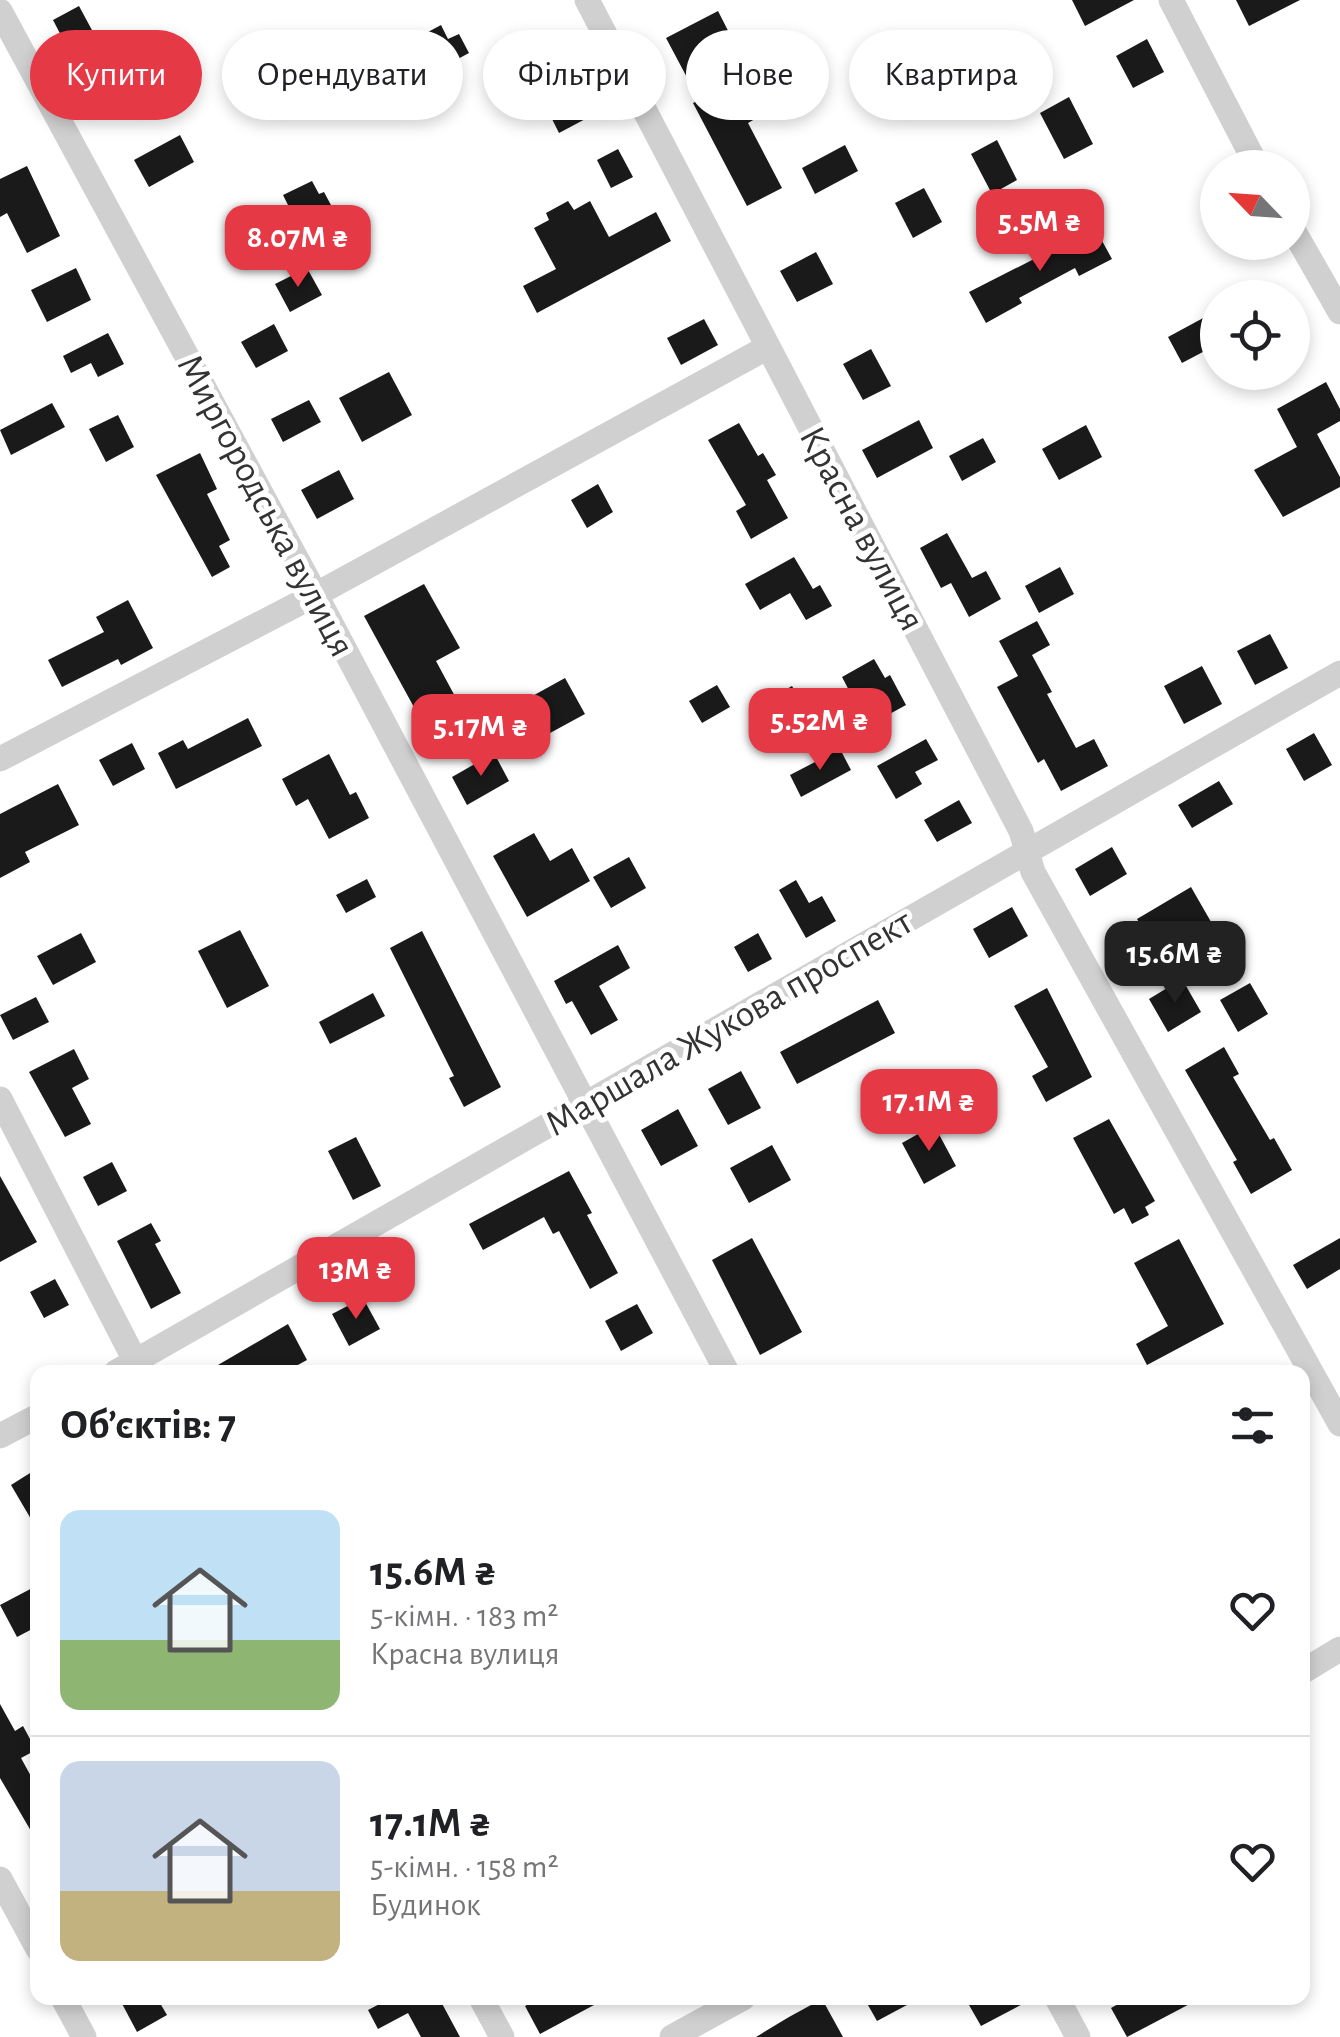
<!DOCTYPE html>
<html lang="uk">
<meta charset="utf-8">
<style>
:root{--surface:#fff;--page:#f6f6f6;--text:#202124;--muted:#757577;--line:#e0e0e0;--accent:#e63946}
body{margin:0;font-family:"Alegreya Sans",sans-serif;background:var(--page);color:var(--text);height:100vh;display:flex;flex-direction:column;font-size:38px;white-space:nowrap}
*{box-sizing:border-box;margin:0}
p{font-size:32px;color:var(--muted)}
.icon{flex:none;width:55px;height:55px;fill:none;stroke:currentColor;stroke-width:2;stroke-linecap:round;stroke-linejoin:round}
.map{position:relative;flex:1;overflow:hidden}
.panel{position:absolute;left:30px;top:1365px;width:1280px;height:640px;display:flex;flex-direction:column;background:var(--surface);border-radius:20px;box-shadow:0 5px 15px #0003}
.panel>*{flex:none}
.hud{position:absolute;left:30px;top:30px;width:1280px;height:90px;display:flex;gap:20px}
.needle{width:65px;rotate:295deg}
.fabs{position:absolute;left:1200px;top:150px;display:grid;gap:20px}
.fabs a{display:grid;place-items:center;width:110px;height:110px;border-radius:50%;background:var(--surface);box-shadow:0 5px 15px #0003;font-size:50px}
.price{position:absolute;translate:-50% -85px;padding:0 22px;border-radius:20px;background:var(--accent);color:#fff;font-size:32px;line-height:65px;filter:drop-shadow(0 2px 5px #0008)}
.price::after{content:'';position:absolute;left:50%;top:60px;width:30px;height:22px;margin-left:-15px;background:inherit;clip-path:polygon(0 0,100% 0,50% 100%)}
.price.on{background:#222;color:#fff}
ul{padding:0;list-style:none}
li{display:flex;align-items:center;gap:30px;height:250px;padding:0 30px}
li+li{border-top:2px solid var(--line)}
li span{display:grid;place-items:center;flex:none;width:280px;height:200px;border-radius:20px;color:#555}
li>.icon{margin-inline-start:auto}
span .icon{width:120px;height:120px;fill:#fffc;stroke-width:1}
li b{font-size:42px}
h2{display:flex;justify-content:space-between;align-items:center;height:120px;padding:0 30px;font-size:42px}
.chip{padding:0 35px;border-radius:45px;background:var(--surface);box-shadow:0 5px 15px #0003;font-size:35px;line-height:90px}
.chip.on{background:var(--accent);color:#fff}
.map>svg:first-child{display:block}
.building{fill:#1a1a1a}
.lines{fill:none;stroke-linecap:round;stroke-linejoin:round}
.minor{stroke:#d0d0d0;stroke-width:25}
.labels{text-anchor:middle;stroke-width:10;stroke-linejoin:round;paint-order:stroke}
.street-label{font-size:38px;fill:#333;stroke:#fff}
</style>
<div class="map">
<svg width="1340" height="2037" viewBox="0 0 1340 2037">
<rect width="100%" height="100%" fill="#fff"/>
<g class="building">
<polygon points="1072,0 1134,0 1085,26"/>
<polygon points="1236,0 1300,0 1249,26"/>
<polygon points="79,6 93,32 67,47 53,20"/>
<polygon points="718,11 769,111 748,123 782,188 747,206 693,103 699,100 666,38"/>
<polygon points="441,25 448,39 459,34 469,53 415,82 404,62 409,59 402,46"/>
<polygon points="526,36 536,55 509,69 499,50"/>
<polygon points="1147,39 1164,72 1133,88 1116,56"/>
<polygon points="132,62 148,92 104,115 88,84"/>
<polygon points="576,88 591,116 559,133 545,105"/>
<polygon points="1069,97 1093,144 1064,159 1040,113"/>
<polygon points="180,135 194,162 149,187 134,160"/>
<polygon points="997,140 1017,180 992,194 971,154"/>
<polygon points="845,145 858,171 815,194 802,168"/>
<polygon points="618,149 633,177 611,188 597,160"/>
<polygon points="27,166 60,236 27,253 7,213 0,217 0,179"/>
<polygon points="312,181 319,194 324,192 332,207 285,232 277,216 290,209 283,195"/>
<polygon points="924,188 942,222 913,238 895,203"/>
<polygon points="568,201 574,210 590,201 609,237 656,212 671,241 537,313 523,286 556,269 534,228 549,220 546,213"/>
<polygon points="1095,228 1112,259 1079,276 1075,268 1019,298 1022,303 986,323 969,292"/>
<polygon points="816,252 833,284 797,302 780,271"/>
<polygon points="76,268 91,300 47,322 31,290"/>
<polygon points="307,268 322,295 290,312 275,284"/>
<polygon points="1218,310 1218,344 1182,363 1168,337"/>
<polygon points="704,319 718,345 681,365 667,338"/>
<polygon points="274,324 288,351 256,368 241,342"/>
<polygon points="108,333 124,364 98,377 91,363 71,373 63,356"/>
<polygon points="871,349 891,386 863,400 843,364"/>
<polygon points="389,372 412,415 362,442 339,398"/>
<polygon points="1326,382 1340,409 1340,421 1317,434 1340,477 1340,487 1283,517 1254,470 1297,447 1277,409"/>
<polygon points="309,400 321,422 283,442 271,419"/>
<polygon points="52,403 65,427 11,455 0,430"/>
<polygon points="118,415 134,447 106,462 89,429"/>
<polygon points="919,420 933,448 877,478 862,450"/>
<polygon points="739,423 758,456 763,453 776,475 767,480 788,518 751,539 736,511 746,505 708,440"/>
<polygon points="1086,425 1102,457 1059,480 1042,449"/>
<polygon points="983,438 996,462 962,481 949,456"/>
<polygon points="200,453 217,489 207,494 230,540 219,546 230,567 212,577 156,475"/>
<polygon points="339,470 354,499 317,519 301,490"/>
<polygon points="598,484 613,512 587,528 571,500"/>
<polygon points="947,533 972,578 986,571 1001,599 969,617 951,583 941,588 920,548"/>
<polygon points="794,557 813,589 820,585 832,606 806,620 790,593 760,610 745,584"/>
<polygon points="1060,567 1074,594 1039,613 1025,586"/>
<polygon points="424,584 460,648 436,661 457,700 421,720 364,616"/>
<polygon points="128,600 153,648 121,665 118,659 62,687 48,660 104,632 96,617"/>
<polygon points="1037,621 1050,645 1032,655 1052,692 1047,694 1076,748 1094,739 1108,766 1061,791 1044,759 1038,763 997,687 1018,676 999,641"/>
<polygon points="1270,634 1288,668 1255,685 1237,651"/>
<polygon points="874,659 885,678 890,675 906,705 864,728 848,698 852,696 842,677"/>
<polygon points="1202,666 1222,704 1184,724 1164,686"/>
<polygon points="565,678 585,714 528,745 509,709"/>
<polygon points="717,685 730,707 702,723 689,701"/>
<polygon points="792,686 807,712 781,727 776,717 762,725 754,708"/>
<polygon points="248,718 262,746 176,789 158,753 183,740 188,749"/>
<polygon points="1314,733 1332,765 1304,781 1286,749"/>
<polygon points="926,739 938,760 915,772 922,784 896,799 877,766"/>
<polygon points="132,743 145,769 113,786 99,760"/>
<polygon points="840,749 851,770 801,797 790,775"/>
<polygon points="494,753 509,781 467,805 452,777"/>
<polygon points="329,754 350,795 356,792 369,818 329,839 308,799 296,806 282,779"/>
<polygon points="1219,781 1233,804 1192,828 1178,805"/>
<polygon points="58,784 79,825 25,852 30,862 0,878 0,814"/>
<polygon points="959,800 972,823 937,842 924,820"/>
<polygon points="534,833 550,861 572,848 590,881 527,917 493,856"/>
<polygon points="1112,847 1127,874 1090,896 1075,869"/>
<polygon points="629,857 646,888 611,908 593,877"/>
<polygon points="367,879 376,897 346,913 336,895"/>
<polygon points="796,880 809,903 822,896 836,921 806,938 779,890"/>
<polygon points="1191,887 1222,941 1168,972 1137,919"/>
<polygon points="1012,907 1028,936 989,958 973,929"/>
<polygon points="240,930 269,986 227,1008 198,951"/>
<polygon points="422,931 501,1087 464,1107 449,1078 454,1076 390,948"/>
<polygon points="81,933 96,962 53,985 37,956"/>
<polygon points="758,933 772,959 748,972 734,947"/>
<polygon points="618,945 630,968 599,986 618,1020 591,1035 572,1001 566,1004 554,981"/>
<polygon points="1182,979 1201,1012 1168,1032 1149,999"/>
<polygon points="1250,983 1268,1014 1238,1032 1220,1000"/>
<polygon points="1047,988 1092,1077 1046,1102 1032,1076 1048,1067 1014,1006"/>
<polygon points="373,993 385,1016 330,1044 319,1022"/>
<polygon points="36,997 49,1022 13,1040 0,1015"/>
<polygon points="878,1000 895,1033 797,1084 780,1052"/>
<polygon points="1224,1047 1239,1074 1233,1077 1270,1140 1274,1138 1292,1170 1251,1194 1233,1162 1237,1160 1185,1070"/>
<polygon points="74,1049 89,1079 72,1088 91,1124 65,1137 29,1072"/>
<polygon points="741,1071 761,1108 728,1125 708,1089"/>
<polygon points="678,1109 698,1146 661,1166 641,1130"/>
<polygon points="1109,1119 1155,1201 1145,1207 1149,1215 1132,1224 1124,1208 1114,1214 1073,1138"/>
<polygon points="934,1125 956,1166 924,1184 902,1143"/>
<polygon points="356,1137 381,1186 353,1200 328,1151"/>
<polygon points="772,1145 791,1180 749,1203 730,1168"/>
<polygon points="112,1162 127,1191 98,1206 83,1177"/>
<polygon points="569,1171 592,1213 587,1215 618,1273 590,1289 559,1231 553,1234 544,1217 483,1250 469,1224"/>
<polygon points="0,1176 37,1242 0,1262"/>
<polygon points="151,1223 161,1241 155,1244 181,1293 151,1309 117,1241"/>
<polygon points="752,1238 802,1332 760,1355 712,1260"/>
<polygon points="1340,1238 1340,1269 1307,1289 1293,1265"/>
<polygon points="1179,1239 1224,1324 1147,1365 1136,1344 1168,1326 1134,1263"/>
<polygon points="55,1279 69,1305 44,1318 30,1292"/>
<polygon points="363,1298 380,1329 349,1346 332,1314"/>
<polygon points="637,1304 653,1333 621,1351 605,1321"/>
<polygon points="288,1324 307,1360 285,1372 206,1372"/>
<polygon points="38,1468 38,1531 11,1485"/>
<polygon points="38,1585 38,1626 17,1637 0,1605"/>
<polygon points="0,1704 15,1731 23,1726 36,1750 21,1758 38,1789 38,1843 0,1778"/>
<polygon points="119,1998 157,1998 167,2015 137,2032"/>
<polygon points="391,1998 439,1998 460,2037 421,2037 408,2013 378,2029 368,2010"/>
<polygon points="541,1998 607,1998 540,2034 525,2006"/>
<polygon points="864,1998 920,1998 877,2021"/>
<polygon points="965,1998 1034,1998 981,2026"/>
<polygon points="1129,1998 1201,1998 1127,2037 1111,2008"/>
<polygon points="822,1999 843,2037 756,2037 789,2017"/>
</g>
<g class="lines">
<g class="minor">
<polyline points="587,0 1021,831 1033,872 1340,1424"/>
<polyline points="1171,0 1258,168"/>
<polyline points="0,11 309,582 727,1372"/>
<polyline points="1292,228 1340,312"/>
<polyline points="0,759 315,595 768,347"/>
<polyline points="0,1099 141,1372"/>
<polyline points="116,1372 1340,673"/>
<polyline points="0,1436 38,1416"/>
<polyline points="1302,1672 1340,1649"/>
<polyline points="0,1879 38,1949"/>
<polyline points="63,1998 84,2037"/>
<polyline points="481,1998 502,2037"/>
<polyline points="1057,1998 1078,2037"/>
<polyline points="672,2037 743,1998"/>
</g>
</g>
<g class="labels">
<g class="street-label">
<text transform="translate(267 505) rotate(62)" y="13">Миргородська вулиця</text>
<text transform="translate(863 528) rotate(62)" y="13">Красна вулиця</text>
<text transform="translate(728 1022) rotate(-30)" y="13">Маршала Жукова проспект</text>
</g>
</g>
</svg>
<div class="fabs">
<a><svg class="needle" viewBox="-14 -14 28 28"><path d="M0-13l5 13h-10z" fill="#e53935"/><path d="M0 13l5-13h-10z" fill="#757577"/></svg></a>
<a><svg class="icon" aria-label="locate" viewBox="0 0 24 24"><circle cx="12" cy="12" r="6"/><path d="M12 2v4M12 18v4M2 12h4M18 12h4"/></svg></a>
</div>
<b class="price" style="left:1040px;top:274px">5.5M ₴</b>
<b class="price" style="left:298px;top:290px">8.07M ₴</b>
<b class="price" style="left:820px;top:773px">5.52M ₴</b>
<b class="price" style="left:481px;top:779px">5.17M ₴</b>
<b class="price on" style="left:1175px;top:1006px">15.6M ₴</b>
<b class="price" style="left:929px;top:1154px">17.1M ₴</b>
<b class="price" style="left:356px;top:1322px">13M ₴</b>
<div class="hud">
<a class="chip on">Купити</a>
<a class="chip">Орендувати</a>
<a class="chip">Фільтри</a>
<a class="chip">Нове</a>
<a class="chip">Квартира</a>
</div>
<section class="panel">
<h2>Об’єктів: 7<svg class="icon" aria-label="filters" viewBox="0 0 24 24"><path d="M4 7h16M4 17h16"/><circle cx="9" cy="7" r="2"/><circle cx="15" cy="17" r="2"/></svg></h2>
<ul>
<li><span style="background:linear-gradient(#bfe0f5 65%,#8fb573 0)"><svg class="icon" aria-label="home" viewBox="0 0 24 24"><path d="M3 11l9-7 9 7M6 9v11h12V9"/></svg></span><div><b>15.6M ₴</b><p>5-кімн. · 183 m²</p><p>Красна вулиця</p></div><svg class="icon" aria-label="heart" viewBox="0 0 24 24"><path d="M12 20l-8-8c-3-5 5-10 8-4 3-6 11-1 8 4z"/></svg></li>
<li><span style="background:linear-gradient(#c9d6e8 65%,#c2b280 0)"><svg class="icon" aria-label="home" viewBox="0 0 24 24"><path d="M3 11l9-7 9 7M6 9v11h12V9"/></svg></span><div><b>17.1M ₴</b><p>5-кімн. · 158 m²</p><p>Будинок</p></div><svg class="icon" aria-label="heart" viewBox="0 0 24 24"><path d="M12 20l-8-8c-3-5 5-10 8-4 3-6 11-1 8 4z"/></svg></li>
</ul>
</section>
</div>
